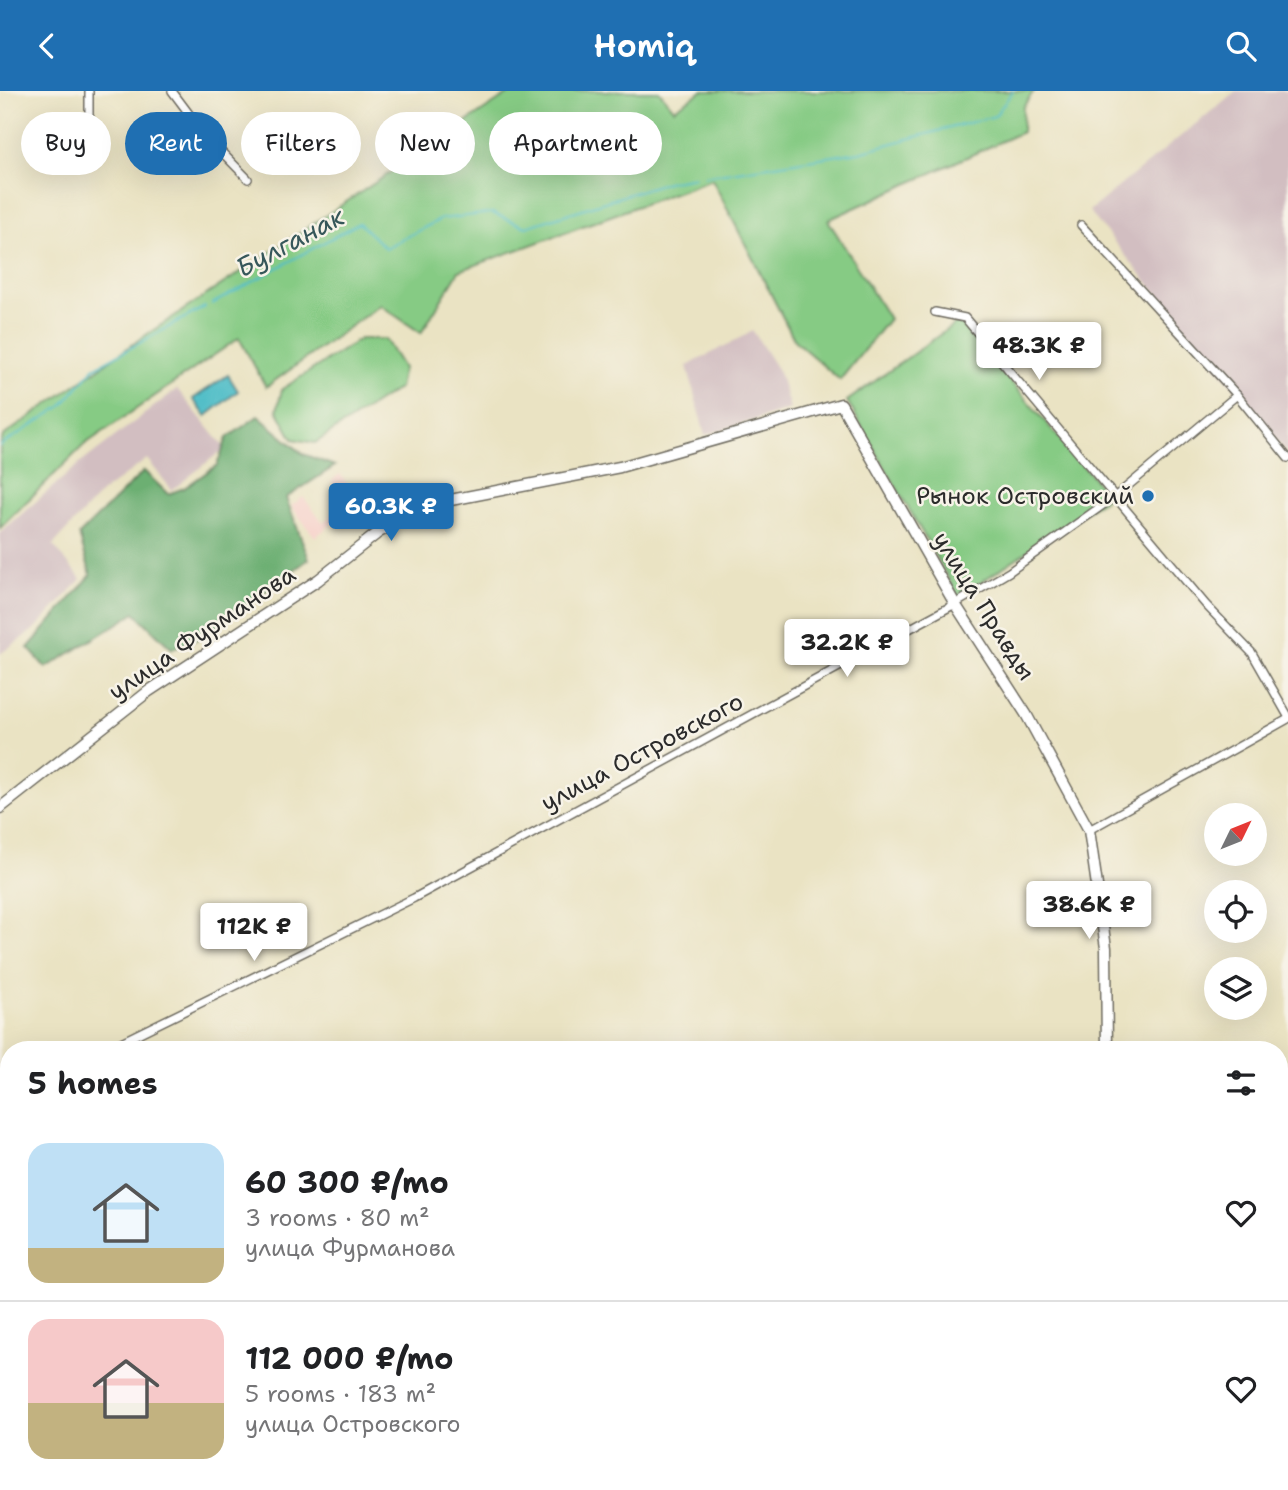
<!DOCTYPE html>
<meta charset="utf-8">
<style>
:root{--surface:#fff;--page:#f2f2f2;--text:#202124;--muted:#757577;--line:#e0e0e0;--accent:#1f6fb2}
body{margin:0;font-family:"Shantell Sans",sans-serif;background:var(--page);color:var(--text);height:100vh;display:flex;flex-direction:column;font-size:26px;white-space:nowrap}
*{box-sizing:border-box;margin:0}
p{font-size:23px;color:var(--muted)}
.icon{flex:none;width:38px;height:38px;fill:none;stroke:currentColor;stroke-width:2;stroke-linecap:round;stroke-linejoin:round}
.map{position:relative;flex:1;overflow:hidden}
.details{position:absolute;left:0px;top:950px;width:1288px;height:450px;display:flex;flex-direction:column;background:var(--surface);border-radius:28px 28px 0 0;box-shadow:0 7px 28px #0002}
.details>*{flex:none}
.top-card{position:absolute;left:21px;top:21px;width:700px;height:63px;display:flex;gap:14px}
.needle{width:46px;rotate:47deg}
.buttons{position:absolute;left:1204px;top:712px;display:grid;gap:14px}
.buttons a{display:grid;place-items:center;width:63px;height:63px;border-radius:50%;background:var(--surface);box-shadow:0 7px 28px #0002;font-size:35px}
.price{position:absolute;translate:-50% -60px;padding:0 16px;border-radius:7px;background:#fff;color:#222;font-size:23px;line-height:46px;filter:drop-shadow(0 2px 4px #0008)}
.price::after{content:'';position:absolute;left:50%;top:42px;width:21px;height:16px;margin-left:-10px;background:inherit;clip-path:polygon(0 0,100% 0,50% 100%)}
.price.current{background:var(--accent);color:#fff}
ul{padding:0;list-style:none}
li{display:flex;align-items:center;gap:21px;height:175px;padding:0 28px}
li+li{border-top:2px solid var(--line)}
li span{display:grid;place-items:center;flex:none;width:196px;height:140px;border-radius:21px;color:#555}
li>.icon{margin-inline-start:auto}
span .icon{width:84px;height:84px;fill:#fffc;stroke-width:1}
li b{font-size:30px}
h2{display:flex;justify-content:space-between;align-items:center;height:84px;padding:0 28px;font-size:30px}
.pill{padding:0 24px;border-radius:32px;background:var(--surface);box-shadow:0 7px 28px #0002;font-size:24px;line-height:63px}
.pill.current{background:var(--accent);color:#fff}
header{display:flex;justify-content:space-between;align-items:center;height:91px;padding:0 28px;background:var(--accent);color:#fff;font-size:32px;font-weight:600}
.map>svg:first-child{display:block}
.built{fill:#f7d0c9}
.industrial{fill:#d2bec1}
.green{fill:#86cb84;stroke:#587b58;stroke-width:2}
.forest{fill:#6caf72;stroke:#4c6d4e;stroke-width:2}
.water{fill:#4fbdc7;stroke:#3d7479;stroke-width:2}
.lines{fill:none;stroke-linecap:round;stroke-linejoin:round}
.stream{stroke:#4fbdc7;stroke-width:2}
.minor-casing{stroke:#6e6b60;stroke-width:10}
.secondary-casing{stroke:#6e6b60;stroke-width:13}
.primary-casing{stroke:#6e6b60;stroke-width:14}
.minor{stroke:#fff;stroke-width:7}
.secondary{stroke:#fff;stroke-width:10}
.primary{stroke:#fff;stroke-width:10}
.poi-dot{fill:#1f6fb2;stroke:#f7f3e8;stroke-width:2.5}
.labels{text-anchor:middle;stroke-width:5;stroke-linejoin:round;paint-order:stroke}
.poi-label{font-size:24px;fill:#2b2b2b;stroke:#f7f3e8;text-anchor:end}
.street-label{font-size:24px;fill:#2b2b2b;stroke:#f7f3e8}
.water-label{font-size:26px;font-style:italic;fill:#36575a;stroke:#f7f3e8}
</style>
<header><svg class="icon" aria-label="back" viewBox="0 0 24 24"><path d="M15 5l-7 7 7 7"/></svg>Homiq<svg class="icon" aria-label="search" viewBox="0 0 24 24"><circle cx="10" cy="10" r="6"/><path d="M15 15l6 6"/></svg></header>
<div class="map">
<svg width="1288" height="1399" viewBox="0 0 1288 1399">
<rect width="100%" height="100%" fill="#f7f3e8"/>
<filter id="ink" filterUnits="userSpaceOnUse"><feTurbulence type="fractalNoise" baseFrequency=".0143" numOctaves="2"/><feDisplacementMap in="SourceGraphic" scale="14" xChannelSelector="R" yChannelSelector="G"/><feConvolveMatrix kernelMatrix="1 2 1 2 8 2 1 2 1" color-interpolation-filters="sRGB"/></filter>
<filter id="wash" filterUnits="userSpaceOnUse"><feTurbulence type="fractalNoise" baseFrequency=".00686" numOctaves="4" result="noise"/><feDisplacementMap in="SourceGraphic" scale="28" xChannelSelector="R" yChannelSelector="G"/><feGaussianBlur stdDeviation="1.57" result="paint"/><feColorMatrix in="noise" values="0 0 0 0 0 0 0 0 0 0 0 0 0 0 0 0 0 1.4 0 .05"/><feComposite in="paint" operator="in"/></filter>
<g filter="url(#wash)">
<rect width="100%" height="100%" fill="#eae3c3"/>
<polygon class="built" points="340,383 361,411 315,446 291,415 303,406 323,431 348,412 331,390"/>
<g class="industrial">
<polygon points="1236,0 1288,0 1288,363 1089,120"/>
<polygon points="753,240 779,281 790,318 705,344 687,275"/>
<polygon points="177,298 225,357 172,399 147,368 101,402 53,454 81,488 36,537 0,563 0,442 78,374"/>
</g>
<g class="green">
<polygon points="513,0 659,0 674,18 702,0 1034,0 1023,16 1022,41 828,129 889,228 840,289 795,250 712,88 459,180 421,242 380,214 266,296 239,247 84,354 0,437 0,355 3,345 146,244"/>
<polygon points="959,230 1109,405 959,506 847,310"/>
<polygon points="360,248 385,248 403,277 399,297 315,352 293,348 277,319 282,298"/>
</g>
<polygon class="forest" points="258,325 303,363 335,375 286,407 309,468 204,545 172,558 135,522 46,577 28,557 91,484 79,444 144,380 168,403 184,397 217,374 227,347"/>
<polygon class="water" points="228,284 238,300 206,325 193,308"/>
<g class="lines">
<g class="stream">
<polyline points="705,85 859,61 995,25 1013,0"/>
<polyline points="212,213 359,132 385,157 441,128 492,122 526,136 667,91 695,86"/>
<polyline points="0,355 62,315 94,277 205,216"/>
</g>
</g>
</g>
<g filter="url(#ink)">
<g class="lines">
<defs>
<g id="minor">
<polyline points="89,0 89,24 98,51"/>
<polyline points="172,0 205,44 248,88"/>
<polyline points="1081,134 1237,304 1288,367"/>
<polyline points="935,221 965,227 1206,514 1252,562 1288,625"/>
<polyline points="1089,739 1288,628"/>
<polyline points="105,959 414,807 955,513 1009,481 1117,404 1237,304"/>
</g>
<g id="secondary">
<polyline points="0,717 149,600 318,489 379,441 430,413 620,376 841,313 955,513 1026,623 1089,739 1106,857 1107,959"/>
<polyline points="1279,1168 1288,1168"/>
<polyline points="0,1170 9,1166"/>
<polyline points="870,1399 870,1391"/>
</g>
<g id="primary">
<polyline points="0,1160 9,1159"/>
<polyline points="0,1183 9,1188"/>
<polyline points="366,1391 378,1399"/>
</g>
</defs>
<use href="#minor" class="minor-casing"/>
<use href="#secondary" class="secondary-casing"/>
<use href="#primary" class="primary-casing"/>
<use href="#minor" class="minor"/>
<use href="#secondary" class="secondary"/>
<use href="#primary" class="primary"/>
</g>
</g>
<circle class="poi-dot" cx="1148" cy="405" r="7"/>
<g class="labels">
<g class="poi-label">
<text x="1134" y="413">Рынок Островский</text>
</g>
<g class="street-label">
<text transform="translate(984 515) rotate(58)" y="8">улица Правды</text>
<text transform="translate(202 542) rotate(-34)" y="8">улица Фурманова</text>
<text transform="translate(642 661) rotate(-28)" y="8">улица Островского</text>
</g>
<g class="water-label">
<text transform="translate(290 151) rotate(-28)" y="9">Булганак</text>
</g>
</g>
</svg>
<div class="buttons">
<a><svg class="needle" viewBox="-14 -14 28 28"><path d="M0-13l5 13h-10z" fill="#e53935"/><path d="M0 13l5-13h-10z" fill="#757577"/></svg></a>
<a><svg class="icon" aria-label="locate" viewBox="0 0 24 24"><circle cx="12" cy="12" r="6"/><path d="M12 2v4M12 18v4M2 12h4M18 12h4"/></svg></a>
<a><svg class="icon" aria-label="layers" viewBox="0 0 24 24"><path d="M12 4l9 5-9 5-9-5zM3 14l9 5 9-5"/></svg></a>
</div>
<b class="price" style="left:1039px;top:291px">48.3K ₽</b>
<b class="price current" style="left:391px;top:452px">60.3K ₽</b>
<b class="price" style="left:847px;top:588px">32.2K ₽</b>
<b class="price" style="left:1089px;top:850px">38.6K ₽</b>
<b class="price" style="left:254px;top:872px">112K ₽</b>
<div class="top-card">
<a class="pill">Buy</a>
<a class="pill current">Rent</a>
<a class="pill">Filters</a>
<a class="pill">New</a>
<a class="pill">Apartment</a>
</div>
<section class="details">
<h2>5 homes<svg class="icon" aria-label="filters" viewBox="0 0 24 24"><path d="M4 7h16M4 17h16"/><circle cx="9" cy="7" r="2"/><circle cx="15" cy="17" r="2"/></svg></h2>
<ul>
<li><span style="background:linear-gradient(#bfe0f5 75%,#c2b280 0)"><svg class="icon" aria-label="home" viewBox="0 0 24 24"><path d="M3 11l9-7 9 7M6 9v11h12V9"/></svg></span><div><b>60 300 ₽/mo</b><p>3 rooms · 80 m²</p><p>улица Фурманова</p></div><svg class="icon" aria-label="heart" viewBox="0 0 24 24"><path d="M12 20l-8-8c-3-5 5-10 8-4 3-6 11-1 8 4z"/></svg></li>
<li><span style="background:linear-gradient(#f6c9c9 60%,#c2b280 0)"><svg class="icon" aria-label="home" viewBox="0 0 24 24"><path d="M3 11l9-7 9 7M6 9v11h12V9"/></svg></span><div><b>112 000 ₽/mo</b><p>5 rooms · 183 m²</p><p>улица Островского</p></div><svg class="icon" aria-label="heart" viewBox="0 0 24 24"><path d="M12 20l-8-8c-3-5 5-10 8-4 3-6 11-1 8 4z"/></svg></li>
</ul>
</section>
</div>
